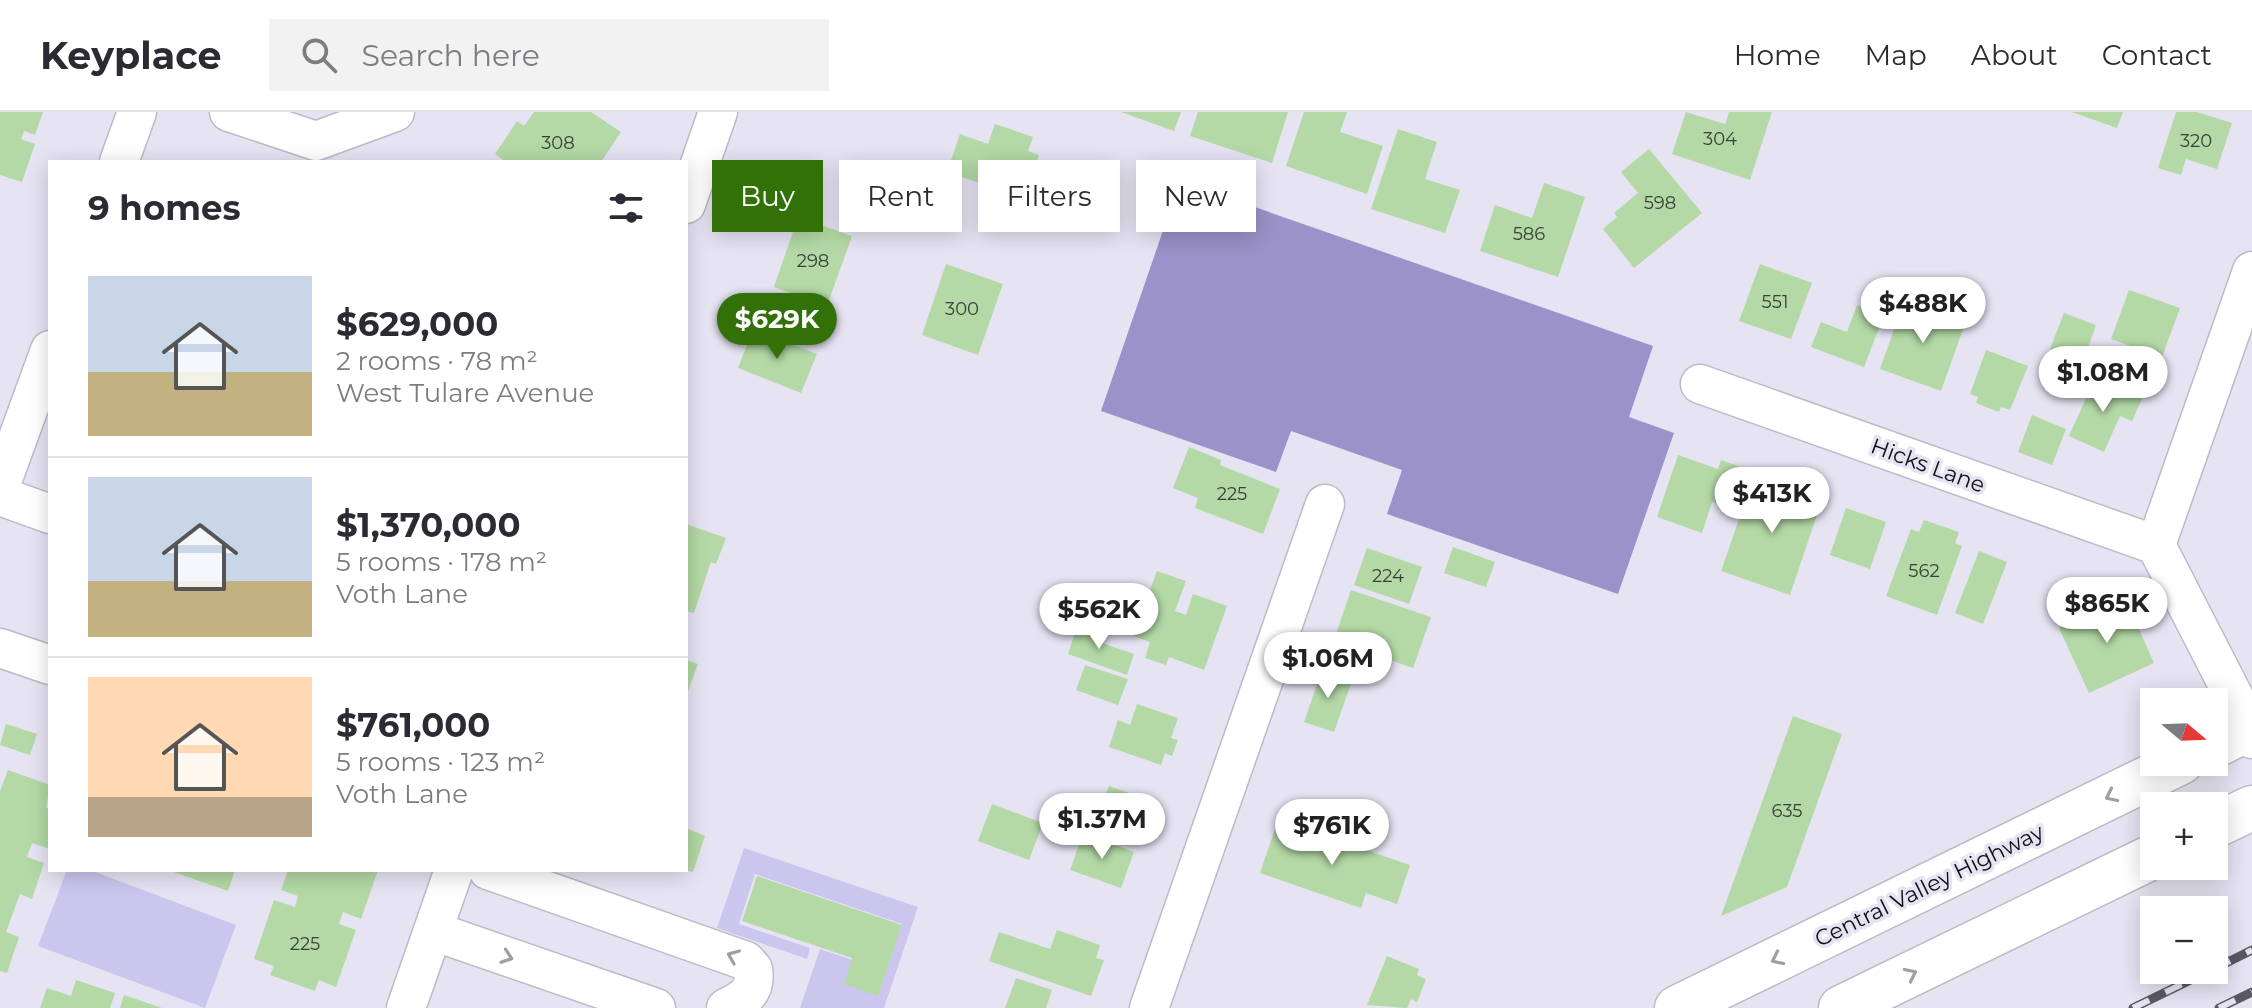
<!DOCTYPE html>
<meta charset="utf-8">
<style>
:root{--surface:#fff;--page:#f2f2f3;--text:#2b2b33;--muted:#7c7c81;--line:#e1e1e2;--accent:#317107}
body{margin:0;font-family:Montserrat,sans-serif;background:var(--page);color:var(--text);height:100vh;display:flex;flex-direction:column;font-size:30px;white-space:nowrap}
*{box-sizing:border-box;margin:0}
p{font-size:26px;color:var(--muted)}
.icon{flex:none;width:44px;height:44px;fill:none;stroke:currentColor;stroke-width:2;stroke-linecap:round;stroke-linejoin:round}
.map{position:relative;flex:1;overflow:hidden}
.panel{position:absolute;left:48px;top:48px;width:640px;height:712px;display:flex;flex-direction:column;background:var(--surface);border-radius:0px;box-shadow:0 4px 20px #0003}
.panel>*{flex:none}
.guide{position:absolute;left:712px;top:48px;width:760px;height:72px;display:flex;gap:16px}
.needle{width:52px;rotate:109deg}
.controls{position:absolute;left:2140px;top:576px;display:grid;gap:16px}
.controls a{display:grid;place-items:center;width:88px;height:88px;border-radius:0px;background:var(--surface);box-shadow:0 4px 20px #0003;font-size:40px}
.price{position:absolute;translate:-50% -68px;padding:0 18px;border-radius:28px;background:#fff;color:#222;font-size:26px;line-height:52px;filter:drop-shadow(0 2px 4px #0008)}
.price::after{content:'';position:absolute;left:50%;top:48px;width:24px;height:18px;margin-left:-12px;background:inherit;clip-path:polygon(0 0,100% 0,50% 100%)}
.price.current{background:var(--accent);color:#fff}
ul{padding:0;list-style:none}
li{display:flex;align-items:center;gap:24px;height:200px;padding:0 40px}
li+li{border-top:2px solid var(--line)}
li span{display:grid;place-items:center;flex:none;width:224px;height:160px;border-radius:0px;color:#555}
li>.icon{margin-inline-start:auto}
span .icon{width:96px;height:96px;fill:#fffc;stroke-width:1}
li b{font-size:34px}
h2{display:flex;justify-content:space-between;align-items:center;height:96px;padding:0 40px;font-size:34px}
.chip{padding:0 28px;border-radius:0px;background:var(--surface);box-shadow:0 4px 20px #0003;font-size:28px;line-height:72px}
.chip.current{background:var(--accent);color:#fff}
header{display:flex;align-items:center;gap:48px;box-sizing:border-box;height:112px;padding:0 40px;background:var(--surface);border-bottom:2px solid var(--line)}
header strong{font-size:38px}
nav{display:flex;gap:44px;margin-inline-start:auto;font-size:28px}
.search{width:560px;height:72px;background:var(--page);display:flex;align-items:center;gap:20px;box-sizing:border-box;padding:0 28px;border-radius:0px;color:var(--muted);font-size:30px}
.map>svg:first-child{display:block}
.green{fill:#cbc6ed}
.water{fill:#9a92c8}
.building{fill:#b4d9a6}
.lines{fill:none;stroke-linecap:round;stroke-linejoin:round}
.minor-casing{stroke:#bbbac8;stroke-width:41}
.major-casing{stroke:#bbbac8;stroke-width:47}
.minor{stroke:#fff;stroke-width:38}
.major{stroke:#fff;stroke-width:44}
.rail-casing{stroke:#5a5962;stroke-width:9}
.rail{stroke:#e6e4f3;stroke-width:6;stroke-dasharray:18;stroke-linecap:butt}
.oneway{stroke:#9f9fa1}
.labels{text-anchor:middle;stroke-width:7;stroke-linejoin:round;paint-order:stroke}
.number-label{font-size:18px;fill:#384138}
.street-label{font-size:22px;fill:#0f0e13;stroke:#e6e4f3}
</style>
<header>
<strong>Keyplace</strong>
<div class="search"><svg class="icon" aria-label="search" viewBox="0 0 24 24"><circle cx="10" cy="10" r="6"/><path d="M15 15l6 6"/></svg>Search here</div>
<nav><a>Home</a><a>Map</a><a>About</a><a>Contact</a></nav>
</header>
<div class="map">
<svg width="2252" height="896" viewBox="0 0 2252 896">
<rect width="100%" height="100%" fill="#e6e4f3"/>
<g class="green">
<polygon points="744,736 918,795 884,896 800,896 820,837 853,848 878,883 902,812 755,762 739,812 810,836 807,847 717,816"/>
<polygon points="67,758 90,758 236,813 205,896 38,834"/>
</g>
<polygon class="water" points="1180,69 1653,234 1629,305 1674,321 1618,482 1387,402 1402,358 1291,319 1276,360 1101,299"/>
<g class="building">
<polygon points="0,0 43,0 35,23 24,19 21,27 35,32 22,70 0,63"/>
<polygon points="534,0 591,0 621,20 601,50 506,50 495,42 517,9 524,14"/>
<polygon points="1121,0 1181,0 1174,19"/>
<polygon points="1198,0 1288,0 1272,51 1190,24"/>
<polygon points="1304,0 1347,0 1340,20 1383,34 1367,82 1286,54"/>
<polygon points="1686,0 1725,12 1729,0 1772,0 1750,68 1672,42"/>
<polygon points="2072,0 2123,0 2117,16"/>
<polygon points="2176,0 2197,0 2232,11 2217,57 2186,47 2181,63 2158,56"/>
<polygon points="995,12 1033,25 1028,39 1039,43 1020,100 993,91 997,77 947,60 960,22 988,32"/>
<polygon points="1398,17 1437,30 1425,67 1460,78 1445,121 1371,97"/>
<polygon points="1649,37 1702,101 1634,156 1603,117 1617,105 1614,101 1638,81 1621,60"/>
<polygon points="1544,71 1585,85 1558,165 1480,139 1495,93 1532,106"/>
<polygon points="798,105 852,124 827,194 774,175"/>
<polygon points="946,152 1003,172 978,243 922,223"/>
<polygon points="1760,152 1812,171 1791,227 1739,209"/>
<polygon points="2129,178 2180,196 2162,245 2111,227"/>
<polygon points="1905,187 1966,209 1941,279 1880,257"/>
<polygon points="1857,193 1884,203 1864,255 1811,235 1821,210 1847,220"/>
<polygon points="2064,201 2096,213 2083,250 2050,237"/>
<polygon points="753,217 817,242 801,281 738,256"/>
<polygon points="1986,238 2028,254 2010,298 2001,295 1999,300 1976,291 1978,285 1970,282"/>
<polygon points="2095,266 2142,287 2132,309 2120,304 2104,340 2069,324"/>
<polygon points="2032,303 2066,317 2052,353 2018,340"/>
<polygon points="1189,335 1221,348 1220,353 1280,377 1263,422 1195,396 1198,386 1173,376"/>
<polygon points="1678,343 1718,357 1721,348 1750,358 1736,398 1712,390 1702,421 1657,405"/>
<polygon points="1755,361 1812,381 1808,390 1820,394 1790,483 1721,459"/>
<polygon points="1846,396 1886,410 1870,457 1830,443"/>
<polygon points="1924,408 1959,420 1955,431 1962,434 1937,503 1886,484 1911,417 1919,420"/>
<polygon points="686,412 726,426 716,452 711,450 694,501 686,499"/>
<polygon points="1453,435 1495,450 1486,475 1444,461"/>
<polygon points="1367,436 1422,455 1409,492 1354,473"/>
<polygon points="1979,439 2007,450 1983,512 1955,501"/>
<polygon points="1157,459 1186,469 1175,499 1186,503 1193,482 1227,494 1204,558 1169,545 1166,553 1145,546 1150,530 1133,524"/>
<polygon points="1351,478 1431,505 1413,556 1384,546 1377,568 1334,553 1341,533 1333,531"/>
<polygon points="2125,486 2154,551 2089,581 2059,516"/>
<polygon points="1078,512 1105,522 1102,531 1134,542 1127,563 1068,542"/>
<polygon points="686,548 698,552 688,579 686,578"/>
<polygon points="1085,553 1128,567 1118,593 1076,578"/>
<polygon points="1323,555 1353,566 1334,620 1304,610"/>
<polygon points="1137,592 1178,606 1171,626 1178,628 1172,644 1165,641 1161,653 1109,635 1118,608 1130,613"/>
<polygon points="1793,604 1842,622 1787,775 1721,804"/>
<polygon points="6,612 37,622 30,643 0,633"/>
<polygon points="8,658 50,673 46,696 50,697 50,737 32,731 27,745 44,751 32,787 20,782 6,820 19,825 7,861 0,859 0,679"/>
<polygon points="1109,674 1149,688 1134,729 1094,715"/>
<polygon points="992,692 1043,711 1029,748 978,729"/>
<polygon points="1278,708 1410,753 1397,792 1366,781 1361,796 1260,761"/>
<polygon points="686,716 705,724 693,760 686,758"/>
<polygon points="1083,722 1134,740 1121,776 1070,758"/>
<polygon points="168,758 235,758 228,779"/>
<polygon points="288,758 378,758 361,807 343,800 339,812 356,818 336,875 319,868 315,879 270,863 274,854 254,847 274,788 295,795 298,784 281,778"/>
<polygon points="757,764 902,813 878,884 844,872 852,846 742,809"/>
<polygon points="1057,818 1100,833 1096,846 1104,848 1091,884 989,849 999,820 1050,837"/>
<polygon points="1387,844 1419,857 1417,863 1426,867 1417,890 1411,887 1407,896 1367,893"/>
<polygon points="1016,866 1052,878 1046,896 1005,896"/>
<polygon points="76,868 115,881 110,896 40,896 47,876 71,884"/>
<polygon points="124,883 162,896 120,896"/>
</g>
<g class="lines">
<defs>
<g id="minor">
<polyline points="229,0 316,29 395,0"/>
<polyline points="119,50 137,0"/>
<polyline points="686,92 718,0"/>
<polyline points="2252,159 2156,433 2234,585 2252,627"/>
<polyline points="1700,272 2156,433"/>
<polyline points="0,375 50,238"/>
<polyline points="0,384 50,402"/>
<polyline points="0,536 50,553"/>
<path d="M 488,758 L 746,849 L 753,857 C 757,880 744,887 726,896"/>
<polyline points="433,819 656,896"/>
<polyline points="406,896 454,758"/>
<polyline points="1149,896 1325,392"/>
</g>
<g id="major">
<polyline points="2214,634 2252,615"/>
<polyline points="2214,714 2252,696"/>
<polyline points="1677,896 2181,650"/>
<polyline points="1841,896 2154,744"/>
</g>
</defs>
<use href="#minor" class="minor-casing"/>
<use href="#major" class="major-casing"/>
<use href="#minor" class="minor"/>
<use href="#major" class="major"/>
<defs>
<g id="rail">
<polyline points="2214,857 2252,838"/>
<polyline points="2133,896 2211,858"/>
<polyline points="2219,896 2252,880"/>
</g>
</defs>
<use href="#rail" class="rail-casing"/>
<use href="#rail" class="rail"/>
</g>
<defs><path id="oneway-chevron" d="M-2-3.5L2.5 0L-2 3.5" fill="none" stroke-width="1.6" stroke-linecap="round" stroke-linejoin="round" transform="scale(2)"/></defs>
<g class="oneway">
<use href="#oneway-chevron" transform="translate(2111 684) rotate(154)"/>
<use href="#oneway-chevron" transform="translate(733 844) rotate(-158)"/>
<use href="#oneway-chevron" transform="translate(507 845) rotate(19)"/>
<use href="#oneway-chevron" transform="translate(1777 847) rotate(154)"/>
<use href="#oneway-chevron" transform="translate(1911 862) rotate(-26)"/>
</g>
<g class="labels">
<g class="number-label">
<text x="1720" y="33">304</text>
<text x="2196" y="35">320</text>
<text x="558" y="37">308</text>
<text x="1660" y="97">598</text>
<text x="1529" y="128">586</text>
<text x="813" y="155">298</text>
<text x="1775" y="196">551</text>
<text x="962" y="203">300</text>
<text x="1232" y="388">225</text>
<text x="1924" y="465">562</text>
<text x="1388" y="470">224</text>
<text x="1787" y="705">635</text>
<text x="305" y="838">225</text>
</g>
<g class="street-label">
<text transform="translate(1928 353) rotate(20)" y="8">Hicks Lane</text>
<text transform="translate(1929 773) rotate(-26)" y="8">Central Valley Highway</text>
</g>
</g>
</svg>
<div class="controls">
<a><svg class="needle" viewBox="-14 -14 28 28"><path d="M0-13l5 13h-10z" fill="#e53935"/><path d="M0 13l5-13h-10z" fill="#7c7c81"/></svg></a>
<a>+</a>
<a>−</a>
</div>
<b class="price" style="left:1923px;top:233px">$488K</b>
<b class="price current" style="left:777px;top:249px">$629K</b>
<b class="price" style="left:2103px;top:302px">$1.08M</b>
<b class="price" style="left:1772px;top:423px">$413K</b>
<b class="price" style="left:2107px;top:533px">$865K</b>
<b class="price" style="left:1099px;top:539px">$562K</b>
<b class="price" style="left:1328px;top:588px">$1.06M</b>
<b class="price" style="left:1102px;top:749px">$1.37M</b>
<b class="price" style="left:1332px;top:755px">$761K</b>
<div class="guide">
<a class="chip current">Buy</a>
<a class="chip">Rent</a>
<a class="chip">Filters</a>
<a class="chip">New</a>
</div>
<section class="panel">
<h2>9 homes<svg class="icon" aria-label="filters" viewBox="0 0 24 24"><path d="M4 7h16M4 17h16"/><circle cx="9" cy="7" r="2"/><circle cx="15" cy="17" r="2"/></svg></h2>
<ul>
<li><span style="background:linear-gradient(#c9d6e8 60%,#c2b280 0)"><svg class="icon" aria-label="home" viewBox="0 0 24 24"><path d="M3 11l9-7 9 7M6 9v11h12V9"/></svg></span><div><b>$629,000</b><p>2 rooms · 78 m²</p><p>West Tulare Avenue</p></div></li>
<li><span style="background:linear-gradient(#c9d6e8 65%,#c2b280 0)"><svg class="icon" aria-label="home" viewBox="0 0 24 24"><path d="M3 11l9-7 9 7M6 9v11h12V9"/></svg></span><div><b>$1,370,000</b><p>5 rooms · 178 m²</p><p>Voth Lane</p></div></li>
<li><span style="background:linear-gradient(#ffd9b3 75%,#b9a48a 0)"><svg class="icon" aria-label="home" viewBox="0 0 24 24"><path d="M3 11l9-7 9 7M6 9v11h12V9"/></svg></span><div><b>$761,000</b><p>5 rooms · 123 m²</p><p>Voth Lane</p></div></li>
</ul>
</section>
</div>
